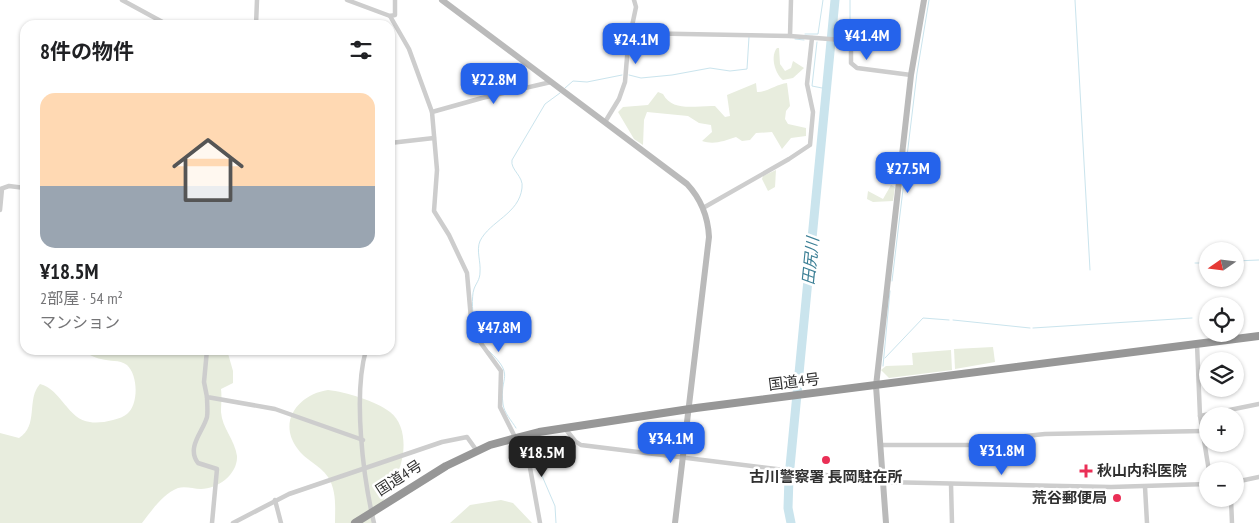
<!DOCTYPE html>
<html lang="ja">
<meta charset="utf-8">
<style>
:root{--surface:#fff;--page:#f6f6f6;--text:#202124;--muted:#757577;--line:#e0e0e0;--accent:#2563eb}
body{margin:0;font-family:"PT Sans Narrow","Noto Sans JP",sans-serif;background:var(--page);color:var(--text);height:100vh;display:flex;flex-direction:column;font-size:19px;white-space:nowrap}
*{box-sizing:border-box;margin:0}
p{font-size:16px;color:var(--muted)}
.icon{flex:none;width:28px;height:28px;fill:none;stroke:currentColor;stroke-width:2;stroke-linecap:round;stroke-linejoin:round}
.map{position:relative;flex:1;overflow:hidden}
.panel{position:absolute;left:20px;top:20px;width:375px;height:335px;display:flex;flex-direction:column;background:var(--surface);border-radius:15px;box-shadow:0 1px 4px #0004}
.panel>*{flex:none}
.needle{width:32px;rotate:256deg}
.buttons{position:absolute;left:1199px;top:242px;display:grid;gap:10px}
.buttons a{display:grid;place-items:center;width:45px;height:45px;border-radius:50%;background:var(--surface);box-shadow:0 1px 4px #0004;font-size:25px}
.price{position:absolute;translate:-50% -42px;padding:0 11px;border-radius:10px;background:var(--accent);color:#fff;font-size:16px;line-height:32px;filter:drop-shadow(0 1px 2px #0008)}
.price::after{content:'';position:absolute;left:50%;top:30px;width:15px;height:11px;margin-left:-8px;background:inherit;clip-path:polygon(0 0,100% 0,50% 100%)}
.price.current{background:#222;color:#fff}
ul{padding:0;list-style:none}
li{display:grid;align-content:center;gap:10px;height:265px;padding:0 20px}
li+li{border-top:1px solid var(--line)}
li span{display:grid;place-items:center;height:155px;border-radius:15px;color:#555}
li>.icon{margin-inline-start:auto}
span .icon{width:90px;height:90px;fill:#fffc;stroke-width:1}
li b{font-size:21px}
h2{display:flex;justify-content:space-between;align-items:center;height:60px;padding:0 20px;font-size:21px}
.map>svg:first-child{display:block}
.green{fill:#e8edde}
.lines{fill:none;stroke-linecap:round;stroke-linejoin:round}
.stream{stroke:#cae4ed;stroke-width:1}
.river{stroke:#cae4ed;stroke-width:9}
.street{stroke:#cdcdcd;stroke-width:4.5}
.secondary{stroke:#bababa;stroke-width:6}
.highway{stroke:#979797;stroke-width:8}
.poi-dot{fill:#ea2f56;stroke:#fff;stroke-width:2}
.labels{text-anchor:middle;stroke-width:5;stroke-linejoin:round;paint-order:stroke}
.street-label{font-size:15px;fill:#303030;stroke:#fff}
.poi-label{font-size:15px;font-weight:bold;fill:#303030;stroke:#fff;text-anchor:start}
.water-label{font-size:16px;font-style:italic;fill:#3b7f95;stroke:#fff}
</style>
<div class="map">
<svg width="1259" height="523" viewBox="0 0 1259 523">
<rect width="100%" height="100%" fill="#fff"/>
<g class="green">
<path d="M 777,48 L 779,48 L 780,64 L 785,71 L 791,68 L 793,61 L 804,68 L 793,78 L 783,80 C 775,74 770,56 777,48 Z"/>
<path d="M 756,83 L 757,92 C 765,93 777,84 787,83 L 790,106 L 786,111 L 785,119 L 788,124 L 806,128 L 806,136 L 791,138 L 782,149 L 772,132 L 756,133 L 750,140 L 742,141 L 736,137 C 724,141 714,145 702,141 L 712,132 L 711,125 L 699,123 L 688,116 L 647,112 L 644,120 L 643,145 L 634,139 L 618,112 L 623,107 L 648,105 L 658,92 L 663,94 C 673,113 697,105 715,106 L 725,117 L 730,116 L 727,95 Z"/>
<polygon points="776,170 775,187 768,191 762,179 763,176"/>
<polygon points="891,185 895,187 893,201 873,202 867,199 868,191 883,199"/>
<polygon points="993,347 995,362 955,369 954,349"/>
<path d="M 80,350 L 227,350 L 233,371 L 233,383 L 221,389 C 222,397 221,405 221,412 C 222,428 235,440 237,456 C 238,474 218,489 201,489 C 193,489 186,486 178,488 C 163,494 152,510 142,523 L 0,523 L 0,433 L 19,438 C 39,426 26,399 40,384 C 61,389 68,420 90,422 C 99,424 120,420 127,414 C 139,404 138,375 127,365 C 119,359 110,362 101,359 C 94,358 87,353 80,350 Z"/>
<polygon points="951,350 952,370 889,378 881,370 886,366 913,365 912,353"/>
<path d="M 328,390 C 346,392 376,401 390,412 C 407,425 406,454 398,472 C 392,487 382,501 375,516 L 375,523 L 335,523 C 335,508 337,491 328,477 C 320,465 305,460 297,448 C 277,420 300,394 328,390 Z"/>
<polygon points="501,500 513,503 532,523 450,523 470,505"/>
</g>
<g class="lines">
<g class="stream">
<polyline points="1075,0 1090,270"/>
<polyline points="850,33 850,0"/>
<polyline points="805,34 818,34 823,0"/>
<polyline points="795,39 804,40"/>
<polyline points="817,42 812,86 827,89"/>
<polyline points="629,75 641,78 672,75 710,68 730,71 747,69 749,37"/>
<polyline points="565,88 573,81 587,82 622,75"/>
<polyline points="1235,261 1259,260"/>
<polyline points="1195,263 1208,263"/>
<polyline points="892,281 917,73 929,0"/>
<polyline points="953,320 1030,328"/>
<path d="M 474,324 C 473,316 471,297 474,289 C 476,283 480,280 480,272 C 481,262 476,250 480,241 C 490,221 519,214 522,188 C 524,176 510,170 512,160 L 545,104 L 560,93"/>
<polyline points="475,328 478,336"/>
<polyline points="1033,328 1192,318"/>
<path d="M 489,351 C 516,377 499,375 503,404 C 504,413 512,421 516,428"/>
<polyline points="885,358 923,318 949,320"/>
<polyline points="883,366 890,291"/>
<polyline points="527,441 555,506 556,523"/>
</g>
<polyline class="river" points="791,523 788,508 789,477 835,0"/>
<g class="street">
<polyline points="122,0 168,25"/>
<polyline points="347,0 390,16 395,15 395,0"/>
<polyline points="390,16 409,49 432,112 437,170 434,211 449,235 467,273 471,319 475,335 501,371 500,407 515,437"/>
<polyline points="256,25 257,0"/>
<polyline points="631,33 790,36 842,40 851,43 851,63 857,68 911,75"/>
<polyline points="790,36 791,0"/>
<polyline points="432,112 482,98 551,82"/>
<polyline points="605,122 619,99 625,82 628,45 636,7 634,0"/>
<polyline points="390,143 434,138"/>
<polyline points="0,189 9,186 25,188"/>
<polyline points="703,208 789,159 810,145 813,112 807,84 812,38"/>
<polyline points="0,210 2,189"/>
<polyline points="1197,344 1200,416 1209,471"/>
<polyline points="207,350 204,382 207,397 275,409 363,440"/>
<path d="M 366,350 C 353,395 363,477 374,523"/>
<path d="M 207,397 C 207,403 208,411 207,417 C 203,432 186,447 198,463 L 217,469 L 212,523"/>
<polyline points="1200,416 1259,404"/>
<polyline points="564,427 575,441 581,445 883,482 1111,487 1208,484"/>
<polyline points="521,437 529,462 540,523"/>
<polyline points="880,445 982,445 999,442 1006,438 1045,434 1203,431"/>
<polyline points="1235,482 1259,477"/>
<polyline points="951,484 952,523"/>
<polyline points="1145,487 1147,523"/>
<polyline points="1231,499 1232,523"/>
<polyline points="275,500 281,523"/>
<polyline points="233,523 289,494 442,442 467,437 477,451"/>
</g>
<g class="secondary">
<path d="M 442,0 L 687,184 C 701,199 708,216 709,237 L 675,523"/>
<polyline points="886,523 876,386 911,75 924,0"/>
</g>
<polyline class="highway" points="355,523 446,466 490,445 539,432 696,408 1259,336"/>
</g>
<g class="poi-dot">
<circle cx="826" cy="460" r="5"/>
<path d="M1083.5 463.5h5v5h5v5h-5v5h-5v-5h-5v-5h5z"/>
<circle cx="1117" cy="498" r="5"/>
</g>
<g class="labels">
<g class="street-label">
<text transform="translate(794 382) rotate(-7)" y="5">国道4号</text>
<text transform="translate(399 478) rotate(-33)" y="5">国道4号</text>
</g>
<g class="poi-label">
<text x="1097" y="476">秋山内科医院</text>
<text x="826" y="482" text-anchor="middle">古川警察署 長岡駐在所</text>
<text x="1107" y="503" text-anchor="end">荒谷郵便局</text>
</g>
<g class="water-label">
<text transform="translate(810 261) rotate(-84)" y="6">田尻川</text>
</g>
</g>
</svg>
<div class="buttons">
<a><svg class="needle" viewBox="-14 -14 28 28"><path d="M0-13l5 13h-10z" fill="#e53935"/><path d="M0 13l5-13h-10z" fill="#757577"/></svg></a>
<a><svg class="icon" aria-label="locate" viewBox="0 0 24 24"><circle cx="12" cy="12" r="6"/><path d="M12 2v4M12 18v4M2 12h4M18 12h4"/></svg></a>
<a><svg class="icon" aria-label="layers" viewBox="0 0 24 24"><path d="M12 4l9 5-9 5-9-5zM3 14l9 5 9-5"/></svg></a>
<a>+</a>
<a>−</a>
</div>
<b class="price" style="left:867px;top:61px">¥41.4M</b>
<b class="price" style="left:636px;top:65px">¥24.1M</b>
<b class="price" style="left:494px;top:105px">¥22.8M</b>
<b class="price" style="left:908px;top:194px">¥27.5M</b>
<b class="price" style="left:499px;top:353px">¥47.8M</b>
<b class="price" style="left:671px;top:464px">¥34.1M</b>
<b class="price" style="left:1002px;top:476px">¥31.8M</b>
<b class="price current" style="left:542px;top:478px">¥18.5M</b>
<section class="panel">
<h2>8件の物件<svg class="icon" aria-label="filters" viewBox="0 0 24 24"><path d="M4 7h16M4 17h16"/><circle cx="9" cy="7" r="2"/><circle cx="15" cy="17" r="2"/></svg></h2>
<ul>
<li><span style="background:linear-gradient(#ffd9b3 60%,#9aa5b1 0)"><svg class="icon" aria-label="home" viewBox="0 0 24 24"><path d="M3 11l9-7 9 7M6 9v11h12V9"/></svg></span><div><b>¥18.5M</b><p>2部屋 · 54 m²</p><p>マンション</p></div></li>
</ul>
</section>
</div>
